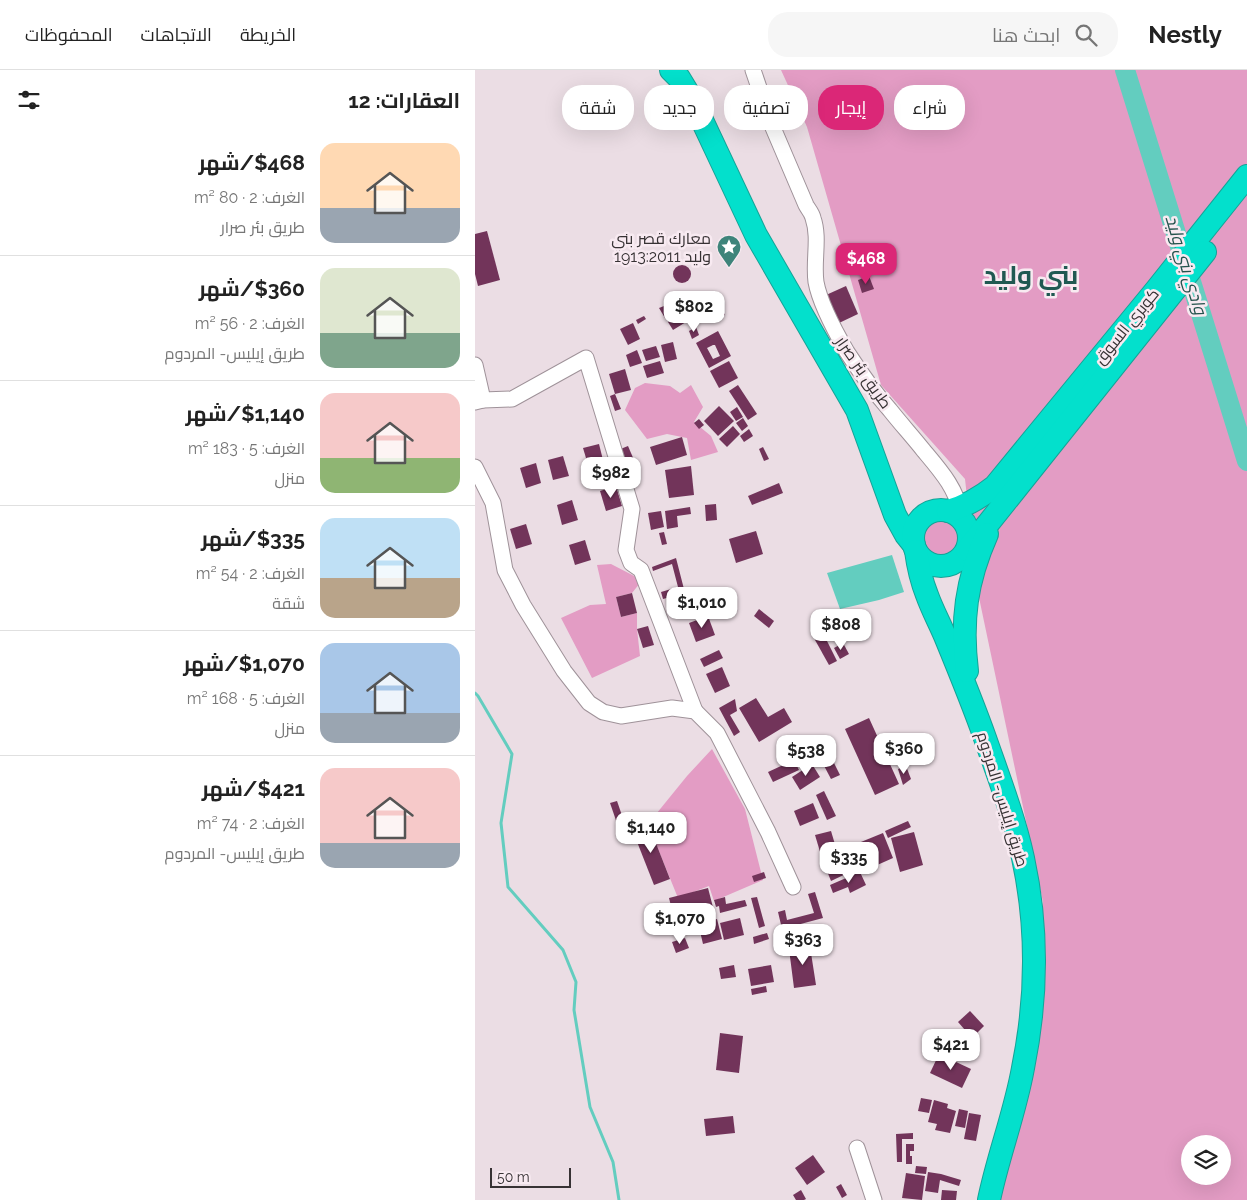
<!DOCTYPE html>
<html lang="ar">
<meta charset="utf-8">
<style>
:root{--surface:#fff;--page:#f6f6f6;--text:#222;--muted:#767676;--line:#e0e0e0;--accent:#db2777}
body{margin:0;font-family:Raleway,Cairo,sans-serif;background:var(--page);color:var(--text);direction:rtl;height:100vh;display:flex;flex-direction:column;font-size:19px;white-space:nowrap}
*{box-sizing:border-box;margin:0}
p{font-size:16px;color:var(--muted)}
.icon{flex:none;width:28px;height:28px;fill:none;stroke:currentColor;stroke-width:2;stroke-linecap:round;stroke-linejoin:round}
.map{position:relative;flex:1;overflow:hidden;direction:ltr}
.details{display:flex;flex-direction:column;background:var(--surface);width:475px}
.details>*{flex:none}
.hud{position:absolute;left:15px;top:15px;width:475px;height:45px;direction:rtl;display:flex;gap:10px}
.buttons{position:absolute;left:706px;top:1065px;display:grid;gap:10px}
.buttons a{display:grid;place-items:center;width:50px;height:50px;border-radius:50%;background:var(--surface);box-shadow:0 5px 20px #0002;font-size:25px}
.scale{position:absolute;left:15px;bottom:12px;width:81px;box-sizing:border-box;padding-left:5px;border:2px solid #373234;border-top:0;font-size:14px;line-height:18px;white-space:nowrap;color:#373234;-webkit-text-stroke:4px #f8eaf1;paint-order:stroke}
.price{position:absolute;translate:-50% -42px;padding:0 11px;border-radius:10px;background:#fff;color:#222;font-size:16px;line-height:32px;filter:drop-shadow(0 1px 2px #0008)}
.price::after{content:'';position:absolute;left:50%;top:30px;width:15px;height:11px;margin-left:-8px;background:inherit;clip-path:polygon(0 0,100% 0,50% 100%)}
.price.active{background:var(--accent);color:#fff}
ul{padding:0;list-style:none}
li{display:flex;align-items:center;gap:15px;height:125px;padding:0 15px}
li+li{border-top:1px solid var(--line)}
li span{display:grid;place-items:center;flex:none;width:140px;height:100px;border-radius:15px;color:#555}
li>.icon{margin-inline-start:auto}
span .icon{width:60px;height:60px;fill:#fffc;stroke-width:1}
li b{font-size:21px}
h2{display:flex;justify-content:space-between;align-items:center;height:60px;padding:0 15px;font-size:21px}
.tag{padding:0 18px;border-radius:20px;background:var(--surface);box-shadow:0 5px 20px #0002;font-size:18px;line-height:45px}
.tag.active{background:var(--accent);color:#fff}
header{display:flex;align-items:center;gap:30px;box-sizing:border-box;height:70px;padding:0 25px;background:var(--surface);border-bottom:1px solid var(--line)}
header strong{font-size:24px}
nav{display:flex;gap:28px;margin-inline-start:auto;font-size:18px}
.search{width:350px;height:45px;background:var(--page);display:flex;align-items:center;gap:12px;box-sizing:border-box;padding:0 18px;border-radius:20px;color:var(--muted);font-size:19px}
main{display:flex;flex:1;min-height:0}
.map>svg:first-child{display:block}
.green{fill:#e39cc4;fill-rule:evenodd}
.water{fill:#63cdbf}
.lines{fill:none;stroke-linecap:round;stroke-linejoin:round}
.stream{stroke:#63cdbf;stroke-width:3}
.river{stroke:#63cdbf;stroke-width:20}
.building{fill:#72345a;fill-rule:evenodd}
.minor-casing{stroke:#9f9299;stroke-width:17}
.highway-casing{stroke:#15a397;stroke-width:24}
.minor{stroke:#fff;stroke-width:15}
.highway{stroke:#03e0cc;stroke-width:22}
.labels{text-anchor:middle;stroke-width:5;stroke-linejoin:round;paint-order:stroke}
.poi-label{font-size:16px;fill:#373234;stroke:#f8eaf1;text-anchor:end}
.street-label{font-size:16px;fill:#373234;stroke:#f8eaf1}
.water-label{font-size:18px;font-style:italic;fill:#25534d;stroke:#f8eaf1}
.town-label{font-size:26px;font-weight:bold;fill:#205952;stroke:#f8eaf1}
</style>
<header>
<strong>Nestly</strong>
<div class="search"><svg class="icon" aria-label="search" viewBox="0 0 24 24"><circle cx="10" cy="10" r="6"/><path d="M15 15l6 6"/></svg>ابحث هنا</div>
<nav><a>الخريطة</a><a>الاتجاهات</a><a>المحفوظات</a></nav>
</header>
<main>
<div class="map">
<svg width="772" height="1130" viewBox="0 0 772 1130">
<rect width="100%" height="100%" fill="#ebdde4"/>
<g class="green">
<path d="M 306,0 L 772,0 L 772,1130 L 525,1130 L 529,1084 L 568,832 L 502,518 L 490,409 L 406,315 L 332,57 ZM 715,1074 L 748,1074 L 748,1106 L 715,1106 Z"/>
<polygon points="170,313 195,316 205,323 216,315 228,337 219,352 236,366 243,382 216,390 212,368 192,364 172,369 150,340 160,318"/>
<circle cx="467" cy="467" r="19"/>
<polygon points="136,494 163,508 165,513 157,523 141,527 146,547 162,543 162,559 165,586 117,608 86,548 115,535 131,534 122,495"/>
<polygon points="237,679 270,739 288,810 239,831 234,816 203,828 173,754 212,706"/>
</g>
<polygon class="water" points="417,485 429,522 404,530 365,539 352,503"/>
<g class="lines">
<polyline class="stream" points="0,623 3,626 37,684 26,753 33,817 88,880 101,912 99,940 115,1037 138,1092 144,1130"/>
<polyline class="river" points="650,0 772,391"/>
</g>
<g class="building">
<polygon points="12,161 25,210 3,216 0,204 0,164"/>
<circle cx="207" cy="204" r="9"/>
<polygon points="394,206 399,219 387,223 383,210"/>
<polygon points="371,216 383,244 364,253 351,225"/>
<polygon points="240,221 250,245 231,253 221,228"/>
<polygon points="212,223 215,230 202,237 199,231"/>
<polygon points="215,233 222,244 213,249 206,238"/>
<polygon points="194,234 199,244 190,248 184,238"/>
<polygon points="206,244 211,252 198,260 193,252"/>
<polygon points="169,246 171,249 163,254 161,250"/>
<polygon points="158,253 165,269 153,275 145,259"/>
<polygon points="221,257 224,265 217,269 214,261"/>
<path d="M 243,261 L 256,286 L 234,298 L 221,273 ZM 238,275 L 240,275 L 245,286 L 238,289 L 232,278 Z"/>
<polygon points="198,272 202,289 190,292 186,275"/>
<polygon points="181,276 185,287 171,291 167,280"/>
<polygon points="162,280 167,293 155,297 151,285"/>
<polygon points="185,291 189,303 172,308 168,296"/>
<polygon points="254,291 263,308 244,318 235,301"/>
<polygon points="150,299 156,320 140,324 134,304"/>
<polygon points="263,315 282,344 273,350 254,321"/>
<polygon points="140,324 146,339 140,341 135,326"/>
<polygon points="244,336 259,351 243,366 229,351"/>
<polygon points="262,337 268,347 261,351 255,342"/>
<polygon points="268,348 273,356 267,361 261,353"/>
<polygon points="224,349 229,355 224,359 219,353"/>
<polygon points="258,356 265,364 252,377 244,369"/>
<polygon points="274,359 278,366 269,372 265,366"/>
<polygon points="207,367 212,385 181,395 175,377"/>
<polygon points="124,374 129,394 114,398 108,378"/>
<polygon points="153,376 162,397 152,402 143,380"/>
<polygon points="288,377 294,389 289,391 284,379"/>
<polygon points="88,386 94,406 78,410 73,390"/>
<polygon points="61,393 66,413 51,418 45,398"/>
<polygon points="216,396 219,425 194,428 190,400"/>
<polygon points="304,413 308,423 277,435 273,426"/>
<polygon points="141,416 147,436 131,441 125,421"/>
<polygon points="97,430 103,450 87,455 82,435"/>
<polygon points="241,434 242,450 231,451 230,435"/>
<polygon points="215,437 216,444 202,446 203,457 192,459 190,441"/>
<polygon points="186,441 189,457 176,460 173,443"/>
<polygon points="51,454 57,474 41,479 35,459"/>
<polygon points="281,461 288,484 261,493 254,469"/>
<polygon points="189,462 192,474 187,475 184,463"/>
<polygon points="110,470 116,490 100,495 94,475"/>
<polygon points="201,488 210,523 188,529 186,522 203,517 197,494 178,501 177,497"/>
<polygon points="240,522 249,543 243,545 234,524"/>
<polygon points="157,523 162,543 146,547 141,527"/>
<polygon points="218,526 225,544 212,549 208,539 202,541 200,534"/>
<polygon points="284,539 299,551 294,558 279,546"/>
<polygon points="233,546 240,565 221,572 214,553"/>
<polygon points="173,556 179,575 168,578 162,559"/>
<polygon points="349,565 362,591 354,595 340,570"/>
<polygon points="368,573 374,584 365,589 359,578"/>
<polygon points="244,580 248,588 229,597 225,589"/>
<polygon points="247,597 255,616 240,623 231,604"/>
<polygon points="281,628 293,647 309,638 317,652 284,672 264,638"/>
<polygon points="260,629 262,641 255,645 265,662 259,666 244,638"/>
<polygon points="394,648 424,714 400,725 370,659"/>
<polygon points="355,685 365,705 356,709 346,690"/>
<polygon points="319,690 324,700 298,712 293,702"/>
<polygon points="337,694 345,707 325,720 317,707"/>
<polygon points="431,696 436,709 428,715 423,699"/>
<polygon points="349,721 361,746 352,750 341,725"/>
<polygon points="142,731 153,763 146,765 135,733"/>
<polygon points="338,733 344,748 325,756 319,741"/>
<polygon points="433,751 436,757 413,768 410,761"/>
<polygon points="173,753 195,809 179,815 157,759"/>
<polygon points="356,761 362,781 346,785 340,765"/>
<polygon points="439,762 448,795 425,802 416,768"/>
<polygon points="408,763 418,788 391,800 381,774"/>
<polygon points="368,782 377,801 356,811 348,791"/>
<polygon points="289,802 291,808 279,812 277,806"/>
<polygon points="385,802 391,815 375,823 373,817 358,823 355,815"/>
<polygon points="233,818 240,845 204,854 201,843 198,844 194,828"/>
<polygon points="340,822 348,848 307,859 303,842 310,840 312,850 339,843 333,824"/>
<polygon points="250,827 251,834 270,830 272,836 245,843 244,836 241,837 239,830"/>
<polygon points="282,827 290,856 284,858 276,828"/>
<polygon points="265,848 269,865 249,870 245,853"/>
<polygon points="242,849 247,869 228,874 224,857 235,855 234,851"/>
<polygon points="292,863 294,869 279,874 278,867"/>
<polygon points="210,868 214,878 201,883 197,872"/>
<polygon points="342,875 343,882 336,883 341,915 319,918 314,879"/>
<polygon points="259,895 261,907 246,909 244,898"/>
<polygon points="296,895 299,912 276,916 273,899"/>
<polygon points="291,916 292,922 277,925 276,919"/>
<polygon points="495,941 509,956 497,968 483,952"/>
<polygon points="245,963 268,966 264,1003 241,1000"/>
<polygon points="464,984 496,999 487,1018 455,1003"/>
<polygon points="446,1028 457,1030 454,1043 443,1041"/>
<polygon points="459,1030 473,1034 472,1038 481,1041 475,1063 460,1060 462,1054 453,1052"/>
<polygon points="484,1039 493,1041 490,1058 480,1056"/>
<polygon points="494,1043 506,1045 501,1071 489,1069"/>
<polygon points="258,1046 260,1063 231,1066 229,1049"/>
<polygon points="438,1063 438,1069 427,1069 427,1092 422,1092 421,1064"/>
<polygon points="431,1074 439,1074 439,1081 435,1081 435,1086 437,1086 437,1094 431,1094"/>
<polygon points="338,1085 350,1102 332,1115 320,1098"/>
<polygon points="441,1096 452,1097 451,1104 440,1103"/>
<polygon points="453,1102 466,1104 486,1110 484,1116 465,1110 463,1123 450,1121"/>
<polygon points="431,1103 450,1106 447,1130 427,1128"/>
<polygon points="366,1114 372,1125 367,1128 361,1117"/>
<polygon points="326,1120 331,1129 329,1130 321,1130 318,1125"/>
<polygon points="467,1120 482,1121 481,1130 466,1130"/>
</g>
<g class="lines">
<defs>
<g id="minor">
<path d="M 278,0 L 296,53 L 331,135 C 333,139 337,143 338,148 C 345,168 338,191 341,212 C 345,234 361,263 372,282 C 385,302 399,322 415,340 C 426,354 438,367 449,381 C 465,400 483,420 486,446"/>
<polyline points="0,295 8,330"/>
<polyline points="0,332 8,330 37,329 111,288 157,439 151,480 156,493 166,500 220,641"/>
<polyline points="0,397 18,433 30,500 48,535 89,601 114,633 128,642 146,646 197,638 220,641 242,663 293,762 318,817"/>
<polyline points="382,1078 399,1130"/>
</g>
<g id="highway">
<polyline points="196,0 204,8 218,31 281,165 382,340 420,445 431,465 439,475"/>
<circle cx="466" cy="468" r="28"/>
<path d="M 473,441 C 491,436 505,428 520,416 L 681,220 L 772,106"/>
<polyline points="492,480 730,182"/>
<path d="M 441,481 C 443,496 446,510 452,525 C 457,539 464,552 470,566 C 484,600 498,634 510,668 C 524,708 539,747 548,788 C 563,857 562,929 548,998 C 540,1043 523,1086 514,1130"/>
<path d="M 492,601 C 486,551 491,511 512,464"/>
</g>
</defs>
<use href="#minor" class="minor-casing"/>
<use href="#highway" class="highway-casing"/>
<use href="#minor" class="minor"/>
<use href="#highway" class="highway"/>
</g>
<defs>
<symbol id="sight-pin" viewBox="-11 -11 22 30"><path d="M0 17L-7.5 6A9.5 9.5 0 1 1 7.5 6Z" fill="#3e847a" stroke="#f8eaf1"/><path d="M0-6L1.8-2.2L6-1.7L2.9 1.2L3.7 5.4L0 3.3L-3.7 5.4L-2.9 1.2L-6-1.7L-1.8-2.2Z" fill="#fff"/></symbol>
</defs>
<g fill-rule="evenodd">
<use href="#sight-pin" x="240" y="163" width="28" height="38"/>
</g>
<g class="labels">
<g class="poi-label">
<text x="236" y="174">معارك قصر بني<tspan x="236" dy="18">وليد 1913:2011</tspan></text>
</g>
<g class="street-label">
<text transform="translate(651 256) rotate(-51)" y="6">كوبري السوق</text>
<text transform="translate(389 302) rotate(55)" y="6">طريق بئر صرار</text>
<text transform="translate(528 729) rotate(73)" y="6">طريق إيليس- المردوم</text>
</g>
<g class="water-label">
<text transform="translate(711 195) rotate(73)" y="6">وادي بني وليد</text>
</g>
<g class="town-label">
<text x="556" y="214">بني وليد</text>
</g>
</g>
</svg>
<div class="buttons">
<a><svg class="icon" aria-label="layers" viewBox="0 0 24 24"><path d="M12 4l9 5-9 5-9-5zM3 14l9 5 9-5"/></svg></a>
</div>
<div class="scale">50 m</div>
<b class="price active" style="left:391px;top:215px">$468</b>
<b class="price" style="left:219px;top:263px">$802</b>
<b class="price" style="left:136px;top:429px">$982</b>
<b class="price" style="left:227px;top:559px">$1,010</b>
<b class="price" style="left:366px;top:581px">$808</b>
<b class="price" style="left:429px;top:705px">$360</b>
<b class="price" style="left:331px;top:707px">$538</b>
<b class="price" style="left:176px;top:784px">$1,140</b>
<b class="price" style="left:374px;top:814px">$335</b>
<b class="price" style="left:205px;top:875px">$1,070</b>
<b class="price" style="left:328px;top:896px">$363</b>
<b class="price" style="left:476px;top:1001px">$421</b>
<div class="hud">
<a class="tag">شراء</a>
<a class="tag active">إيجار</a>
<a class="tag">تصفية</a>
<a class="tag">جديد</a>
<a class="tag">شقة</a>
</div>
</div>
<section class="details">
<h2>العقارات: 12<svg class="icon" aria-label="filters" viewBox="0 0 24 24"><path d="M4 7h16M4 17h16"/><circle cx="9" cy="7" r="2"/><circle cx="15" cy="17" r="2"/></svg></h2>
<ul>
<li><span style="background:linear-gradient(#ffd9b3 65%,#9aa5b1 0)"><svg class="icon" aria-label="home" viewBox="0 0 24 24"><path d="M3 11l9-7 9 7M6 9v11h12V9"/></svg></span><div><b>$468/شهر</b><p>الغرف: 2 · 80 m²</p><p>طريق بئر صرار</p></div></li>
<li><span style="background:linear-gradient(#dfe7d0 65%,#7fa58c 0)"><svg class="icon" aria-label="home" viewBox="0 0 24 24"><path d="M3 11l9-7 9 7M6 9v11h12V9"/></svg></span><div><b>$360/شهر</b><p>الغرف: 2 · 56 m²</p><p>طريق إيليس- المردوم</p></div></li>
<li><span style="background:linear-gradient(#f6c9c9 65%,#8fb573 0)"><svg class="icon" aria-label="home" viewBox="0 0 24 24"><path d="M3 11l9-7 9 7M6 9v11h12V9"/></svg></span><div><b>$1,140/شهر</b><p>الغرف: 5 · 183 m²</p><p>منزل</p></div></li>
<li><span style="background:linear-gradient(#bfe0f5 60%,#b9a48a 0)"><svg class="icon" aria-label="home" viewBox="0 0 24 24"><path d="M3 11l9-7 9 7M6 9v11h12V9"/></svg></span><div><b>$335/شهر</b><p>الغرف: 2 · 54 m²</p><p>شقة</p></div></li>
<li><span style="background:linear-gradient(#a9c7e8 70%,#9aa5b1 0)"><svg class="icon" aria-label="home" viewBox="0 0 24 24"><path d="M3 11l9-7 9 7M6 9v11h12V9"/></svg></span><div><b>$1,070/شهر</b><p>الغرف: 5 · 168 m²</p><p>منزل</p></div></li>
<li><span style="background:linear-gradient(#f6c9c9 75%,#9aa5b1 0)"><svg class="icon" aria-label="home" viewBox="0 0 24 24"><path d="M3 11l9-7 9 7M6 9v11h12V9"/></svg></span><div><b>$421/شهر</b><p>الغرف: 2 · 74 m²</p><p>طريق إيليس- المردوم</p></div></li>
</ul>
</section>
</main>
